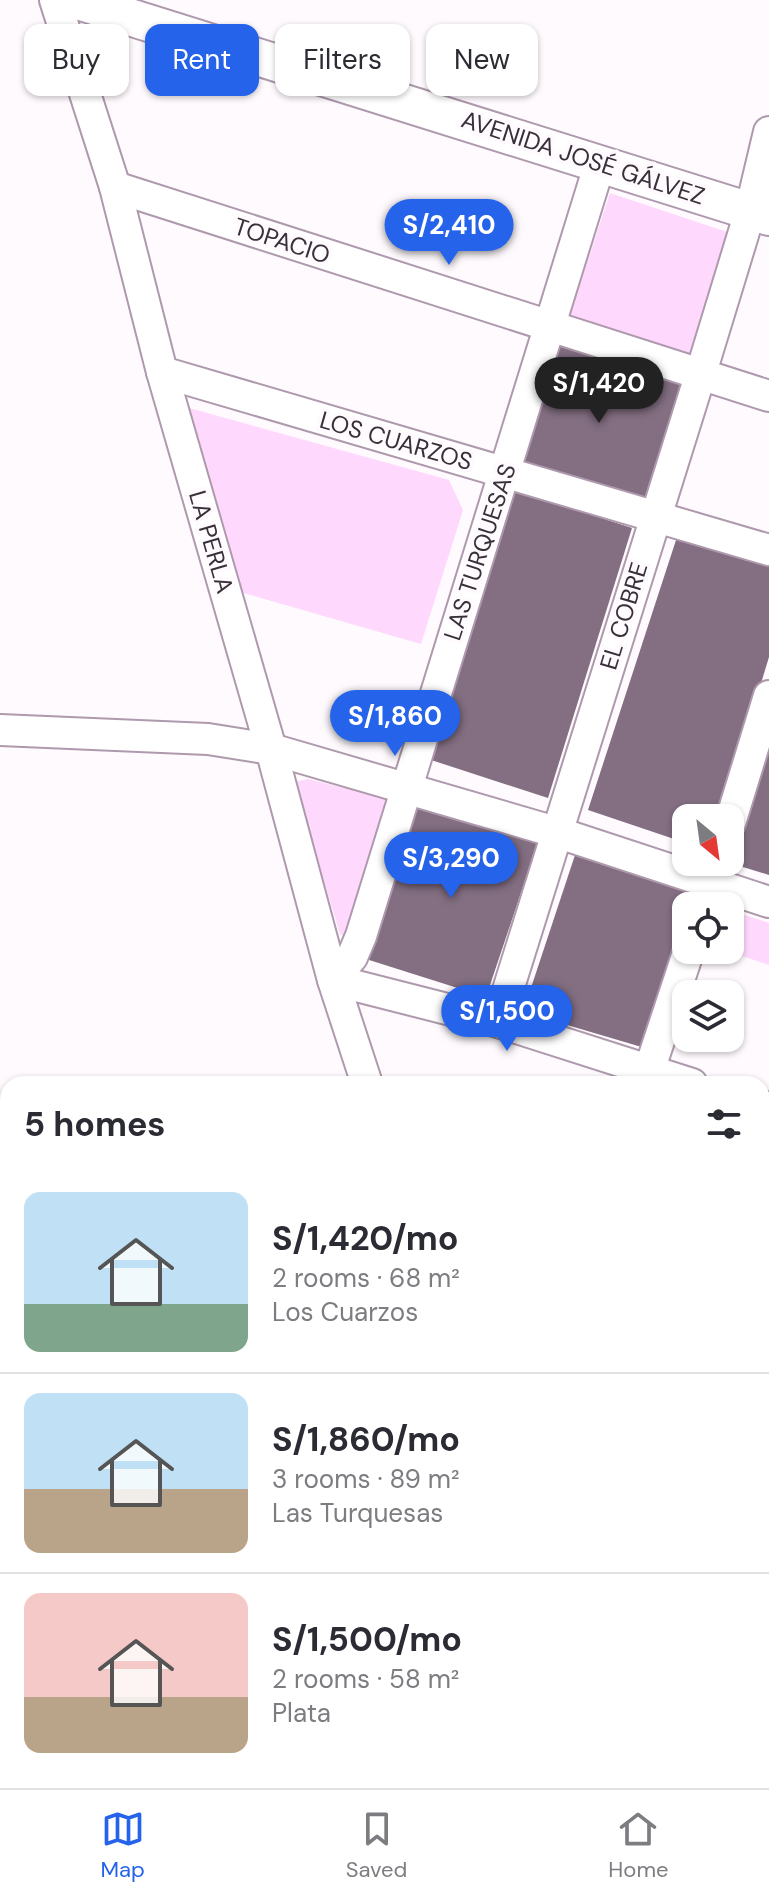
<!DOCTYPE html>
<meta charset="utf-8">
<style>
:root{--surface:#fff;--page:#f7f7f7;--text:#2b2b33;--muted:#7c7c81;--line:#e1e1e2;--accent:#2563eb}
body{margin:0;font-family:"DM Sans",sans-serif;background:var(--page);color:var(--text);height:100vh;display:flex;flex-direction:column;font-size:30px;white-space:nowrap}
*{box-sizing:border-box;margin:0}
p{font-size:26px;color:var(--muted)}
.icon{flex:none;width:44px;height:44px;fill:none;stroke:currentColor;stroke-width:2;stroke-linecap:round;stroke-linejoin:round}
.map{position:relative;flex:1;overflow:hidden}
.details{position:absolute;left:0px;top:1076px;width:770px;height:712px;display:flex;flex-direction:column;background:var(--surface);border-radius:24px 24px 0 0;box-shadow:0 2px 6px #0004}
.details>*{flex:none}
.hud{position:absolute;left:24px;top:24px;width:722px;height:72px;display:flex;gap:16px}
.needle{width:52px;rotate:151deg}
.fabs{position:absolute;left:672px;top:804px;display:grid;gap:16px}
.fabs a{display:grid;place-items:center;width:72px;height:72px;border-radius:16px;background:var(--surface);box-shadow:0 2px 6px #0004;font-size:40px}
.price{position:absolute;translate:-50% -68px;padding:0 18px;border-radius:28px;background:var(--accent);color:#fff;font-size:26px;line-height:52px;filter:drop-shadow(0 2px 4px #0008)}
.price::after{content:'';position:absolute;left:50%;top:48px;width:24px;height:18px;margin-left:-12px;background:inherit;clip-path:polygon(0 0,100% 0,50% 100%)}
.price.on{background:#222;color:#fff}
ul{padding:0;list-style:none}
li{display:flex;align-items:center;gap:24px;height:200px;padding:0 24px}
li+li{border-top:2px solid var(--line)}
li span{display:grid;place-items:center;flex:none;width:224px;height:160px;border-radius:16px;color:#555}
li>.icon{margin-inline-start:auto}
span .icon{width:96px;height:96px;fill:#fffc;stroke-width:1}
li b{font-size:34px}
h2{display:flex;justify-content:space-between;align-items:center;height:96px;padding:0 24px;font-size:34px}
.pill{padding:0 28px;border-radius:16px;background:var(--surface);box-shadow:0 2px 6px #0004;font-size:28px;line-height:72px}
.pill.on{background:var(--accent);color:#fff}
.tabs{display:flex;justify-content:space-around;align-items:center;height:112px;border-top:2px solid var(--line);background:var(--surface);font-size:22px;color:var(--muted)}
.tabs a{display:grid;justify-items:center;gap:4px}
.tabs .on{color:var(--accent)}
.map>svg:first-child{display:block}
.green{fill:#ffd9fd}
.building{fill:#836e82}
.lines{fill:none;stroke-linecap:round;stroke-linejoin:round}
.minor-casing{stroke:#ae99ad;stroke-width:34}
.tertiary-casing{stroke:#ae99ad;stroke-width:40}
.minor{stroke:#fff;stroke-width:30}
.tertiary{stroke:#fff;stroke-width:36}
.labels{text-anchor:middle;stroke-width:8;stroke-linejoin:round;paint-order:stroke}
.street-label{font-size:24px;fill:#383038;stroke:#fefafe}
</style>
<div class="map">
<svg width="769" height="1788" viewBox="0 0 769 1788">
<rect width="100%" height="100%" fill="#fefafe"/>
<g class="green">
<polygon points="610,193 736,235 696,369 567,324"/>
<polygon points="182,406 449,480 463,510 421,644 233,590"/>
<polygon points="308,779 392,800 349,938 340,934 294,782"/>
<polygon points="730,910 769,923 769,965 723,950 730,950"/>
</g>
<g class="building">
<polygon points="557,345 681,383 643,505 517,468"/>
<polygon points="512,489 632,528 548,798 428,759"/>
<polygon points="677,537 769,567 769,657 720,818 686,818 686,843 588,810"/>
<polygon points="768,743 769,743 769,875 730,863"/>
<polygon points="414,805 538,842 486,997 366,959"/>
<polygon points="575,855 699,894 695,906 686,906 686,931 645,1048 523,1012"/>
</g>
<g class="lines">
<defs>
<g id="minor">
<polyline points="55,0 115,187 162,372 271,749 333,980 367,1084"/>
<polyline points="600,163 361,936 352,957 333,980 498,1022 692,1084"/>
<polyline points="115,187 769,396"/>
<polyline points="162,372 769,550"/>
<polyline points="0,730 208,739 271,749 559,833 769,902"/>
<polyline points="730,823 769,696"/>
<polyline points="498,1022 700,376 750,212 769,132"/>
<polyline points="649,1071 689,950"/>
<polyline points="762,1106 769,1108"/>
<polyline points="762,1256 769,1258"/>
<polyline points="762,1431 769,1433"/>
<polyline points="762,1620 769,1598"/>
<polyline points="762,1766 769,1768"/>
<polyline points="560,1780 562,1788"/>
<polyline points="709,1788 711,1780"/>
</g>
<polyline id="tertiary" points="75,0 769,217"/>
</defs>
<use href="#minor" class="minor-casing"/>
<use href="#tertiary" class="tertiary-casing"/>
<use href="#minor" class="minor"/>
<use href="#tertiary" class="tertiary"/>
</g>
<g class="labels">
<g class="street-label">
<text transform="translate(583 158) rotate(18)" y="8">AVENIDA JOSÉ GÁLVEZ</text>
<text transform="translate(282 241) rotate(18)" y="8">TOPACIO</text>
<text transform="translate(396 441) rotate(16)" y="8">LOS CUARZOS</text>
<text transform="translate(211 542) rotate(74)" y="8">LA PERLA</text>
<text transform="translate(480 552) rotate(-72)" y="8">LAS TURQUESAS</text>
<text transform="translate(624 616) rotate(-73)" y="8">EL COBRE</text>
</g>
</g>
</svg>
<div class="fabs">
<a><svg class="needle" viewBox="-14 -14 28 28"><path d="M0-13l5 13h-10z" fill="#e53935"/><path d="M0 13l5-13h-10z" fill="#7c7c81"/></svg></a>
<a><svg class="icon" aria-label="locate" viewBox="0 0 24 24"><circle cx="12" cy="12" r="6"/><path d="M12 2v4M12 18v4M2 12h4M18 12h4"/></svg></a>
<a><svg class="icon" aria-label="layers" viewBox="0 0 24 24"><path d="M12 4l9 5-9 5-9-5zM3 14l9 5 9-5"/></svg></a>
</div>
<b class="price" style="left:449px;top:267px">S/2,410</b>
<b class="price on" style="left:599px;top:425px">S/1,420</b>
<b class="price" style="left:395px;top:758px">S/1,860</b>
<b class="price" style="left:451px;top:900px">S/3,290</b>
<b class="price" style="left:507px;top:1053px">S/1,500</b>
<div class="hud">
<a class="pill">Buy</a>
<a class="pill on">Rent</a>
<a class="pill">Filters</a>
<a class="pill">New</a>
</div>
<section class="details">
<h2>5 homes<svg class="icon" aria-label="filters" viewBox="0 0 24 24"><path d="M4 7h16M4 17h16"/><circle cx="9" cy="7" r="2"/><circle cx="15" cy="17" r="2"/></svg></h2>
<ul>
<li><span style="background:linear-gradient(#bfe0f5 70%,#7fa58c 0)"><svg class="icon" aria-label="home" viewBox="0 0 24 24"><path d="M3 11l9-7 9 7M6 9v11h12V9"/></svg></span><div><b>S/1,420/mo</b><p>2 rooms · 68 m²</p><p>Los Cuarzos</p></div></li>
<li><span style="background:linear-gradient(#bfe0f5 60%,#b9a48a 0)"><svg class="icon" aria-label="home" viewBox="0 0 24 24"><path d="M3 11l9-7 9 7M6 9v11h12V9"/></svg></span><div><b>S/1,860/mo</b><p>3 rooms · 89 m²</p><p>Las Turquesas</p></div></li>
<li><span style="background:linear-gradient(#f6c9c9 65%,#b9a48a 0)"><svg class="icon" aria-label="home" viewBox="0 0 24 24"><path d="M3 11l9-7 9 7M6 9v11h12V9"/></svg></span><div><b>S/1,500/mo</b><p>2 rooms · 58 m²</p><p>Plata</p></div></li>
</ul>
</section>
</div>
<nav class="tabs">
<a class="on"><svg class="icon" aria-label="map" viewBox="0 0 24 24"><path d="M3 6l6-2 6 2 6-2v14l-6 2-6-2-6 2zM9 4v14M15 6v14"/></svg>Map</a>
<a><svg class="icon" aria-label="saved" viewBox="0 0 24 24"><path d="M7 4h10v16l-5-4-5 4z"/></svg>Saved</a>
<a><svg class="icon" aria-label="home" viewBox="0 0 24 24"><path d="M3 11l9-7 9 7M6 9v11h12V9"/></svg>Home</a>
</nav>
